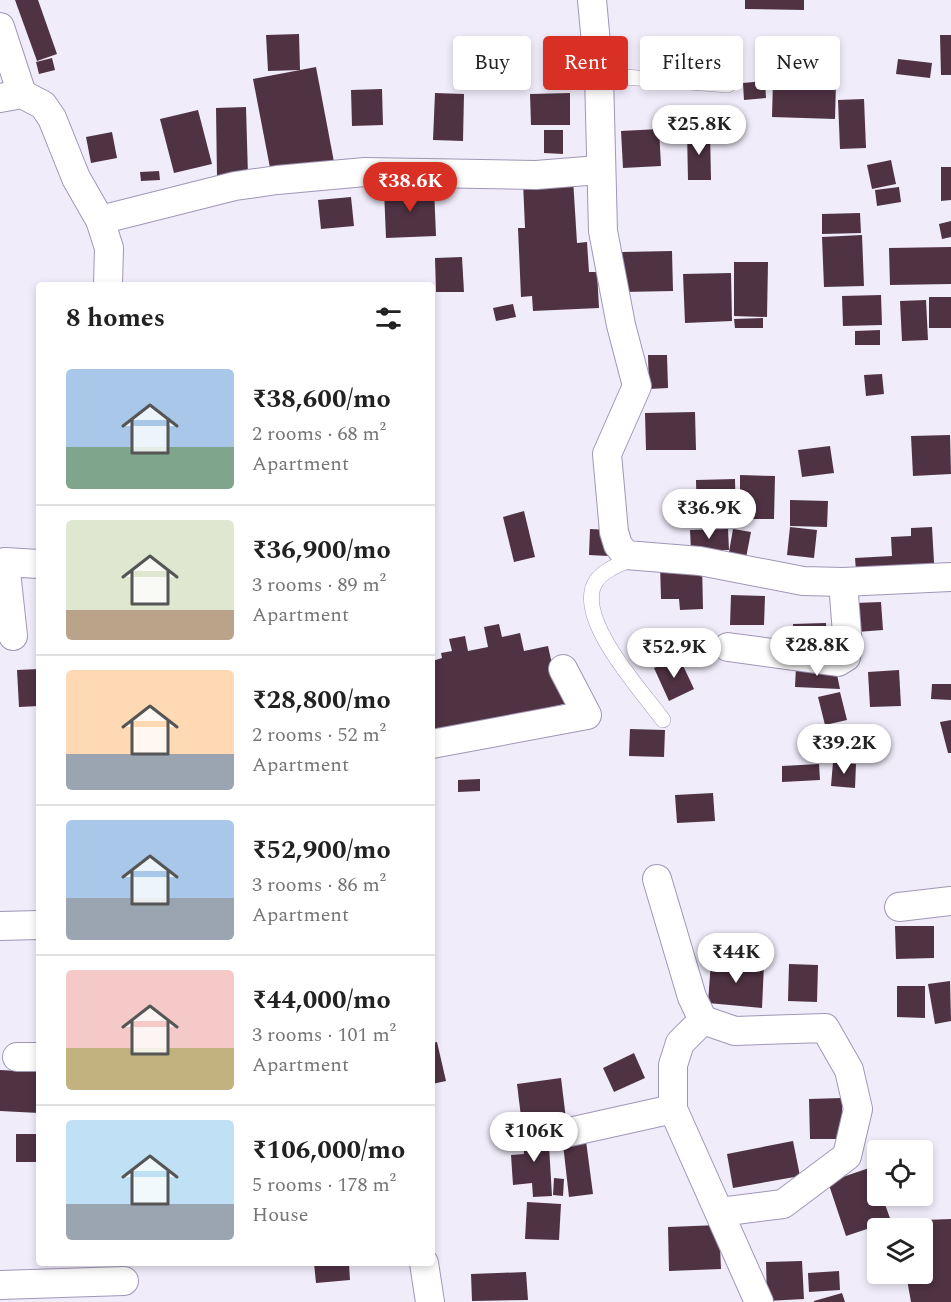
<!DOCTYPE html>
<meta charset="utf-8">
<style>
:root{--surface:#fff;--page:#f6f6f6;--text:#222;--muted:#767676;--line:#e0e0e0;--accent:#d93025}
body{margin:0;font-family:Spectral,serif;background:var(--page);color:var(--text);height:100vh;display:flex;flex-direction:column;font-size:22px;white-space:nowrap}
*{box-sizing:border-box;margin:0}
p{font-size:20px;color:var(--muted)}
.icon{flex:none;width:33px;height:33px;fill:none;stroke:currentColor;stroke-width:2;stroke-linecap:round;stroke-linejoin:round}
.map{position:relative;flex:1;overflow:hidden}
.details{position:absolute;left:36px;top:282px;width:399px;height:984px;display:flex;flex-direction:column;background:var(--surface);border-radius:6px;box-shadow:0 3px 9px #0003}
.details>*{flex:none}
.guide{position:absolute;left:453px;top:36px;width:408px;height:54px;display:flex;gap:12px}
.controls{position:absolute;left:867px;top:1140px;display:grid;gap:12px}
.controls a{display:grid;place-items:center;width:66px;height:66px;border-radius:6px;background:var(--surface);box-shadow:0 3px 9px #0003;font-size:30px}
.price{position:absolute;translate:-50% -51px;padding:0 14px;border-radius:21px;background:#fff;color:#222;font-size:20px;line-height:39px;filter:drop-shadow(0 2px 3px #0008)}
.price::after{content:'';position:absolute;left:50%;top:36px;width:18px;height:14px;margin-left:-9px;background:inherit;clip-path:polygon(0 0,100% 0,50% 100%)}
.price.current{background:var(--accent);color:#fff}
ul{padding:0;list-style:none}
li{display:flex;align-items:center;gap:18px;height:150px;padding:0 30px}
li+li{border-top:2px solid var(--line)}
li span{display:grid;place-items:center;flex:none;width:168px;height:120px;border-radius:6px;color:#555}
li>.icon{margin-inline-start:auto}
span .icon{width:72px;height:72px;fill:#fffc;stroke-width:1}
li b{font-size:26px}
h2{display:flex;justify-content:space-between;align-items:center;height:72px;padding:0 30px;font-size:26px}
.pill{padding:0 21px;border-radius:6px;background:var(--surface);box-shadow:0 3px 9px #0003;font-size:21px;line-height:54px}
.pill.current{background:var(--accent);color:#fff}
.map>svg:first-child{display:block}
.building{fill:#4f3343}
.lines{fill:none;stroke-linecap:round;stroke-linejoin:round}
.service-casing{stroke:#a096b6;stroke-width:16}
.minor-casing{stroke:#a096b6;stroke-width:30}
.service{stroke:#fff;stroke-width:15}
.minor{stroke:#fff;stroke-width:28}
</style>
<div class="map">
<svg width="951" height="1302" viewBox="0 0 951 1302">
<rect width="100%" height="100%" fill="#f1ecfa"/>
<g class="building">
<polygon points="15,0 38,0 57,54 37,61"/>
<polygon points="745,0 804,0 804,10 745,9"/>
<polygon points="299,34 300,70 268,71 266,35"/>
<polygon points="940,35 951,35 951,75 941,75"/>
<polygon points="52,58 55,70 39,74 36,62"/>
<polygon points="898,59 932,63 930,78 896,74"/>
<polygon points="316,67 334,162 271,173 253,79"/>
<polygon points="773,80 836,82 835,119 772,117"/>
<polygon points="765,81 766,98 744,100 743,83"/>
<polygon points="382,89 383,125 352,126 351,90"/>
<polygon points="435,93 464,94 463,141 433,140"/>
<polygon points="570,93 570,125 531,125 530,94"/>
<polygon points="864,99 866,148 840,149 838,100"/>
<polygon points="246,107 248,176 217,177 216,108"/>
<polygon points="198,110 212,164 174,173 160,119"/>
<polygon points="659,129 661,166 623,168 621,131"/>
<polygon points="544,130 563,130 563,154 544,153"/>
<polygon points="687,131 710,131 711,180 688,180"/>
<polygon points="112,132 117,158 91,163 86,137"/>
<polygon points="891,160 896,184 872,189 867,165"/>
<polygon points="941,167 951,167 951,200 941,201"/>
<polygon points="159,171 160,180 141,181 140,172"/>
<polygon points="573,179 577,243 587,242 589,272 597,272 599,308 533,311 532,296 521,297 518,228 525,228 523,182"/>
<polygon points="899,187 901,202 877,206 875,190"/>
<polygon points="434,188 436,236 386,238 384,190"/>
<polygon points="351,197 354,226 321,229 318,200"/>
<polygon points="860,213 861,233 822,234 822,214"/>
<polygon points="951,221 951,237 942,239 939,224"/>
<polygon points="862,235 864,286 824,287 822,237"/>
<polygon points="951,247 951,284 890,285 889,248"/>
<polygon points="672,251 673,291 623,292 622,252"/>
<polygon points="462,257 464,292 436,292 435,258"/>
<polygon points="734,262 768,262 767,317 734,316"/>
<polygon points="731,273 732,321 685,323 683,274"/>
<polygon points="881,295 882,325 843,326 842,296"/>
<rect x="929" y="297" width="22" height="31"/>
<polygon points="926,300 928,340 902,341 900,301"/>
<polygon points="513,304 516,317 496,321 493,308"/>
<polygon points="763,318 763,328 735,328 734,319"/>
<polygon points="880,330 880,345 855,345 855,331"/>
<polygon points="648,355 667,355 668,388 649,389"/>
<polygon points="882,374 884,394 866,396 864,375"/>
<polygon points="695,412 696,450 646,450 645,413"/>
<polygon points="950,435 951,474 913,476 911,436"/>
<polygon points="830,446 834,473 802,477 798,450"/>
<polygon points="740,475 775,476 774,519 740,519"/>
<polygon points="735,479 736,524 697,525 696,480"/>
<polygon points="790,500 828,501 827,527 790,526"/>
<polygon points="524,511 535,557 514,562 503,517"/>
<polygon points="790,527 817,530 814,558 787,555"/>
<polygon points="932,527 935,580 857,584 855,558 892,556 891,537 911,536 911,528"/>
<polygon points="590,529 629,531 628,557 589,555"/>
<polygon points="728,529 729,550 691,551 690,530"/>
<polygon points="733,529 751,532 745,563 726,569"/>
<polygon points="702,562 703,609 680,610 679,599 661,599 660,564"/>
<polygon points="731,595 765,596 764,625 730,625"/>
<polygon points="881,602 883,630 857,632 855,603"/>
<polygon points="826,623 827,650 794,651 793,624"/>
<polygon points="499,624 502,637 520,633 524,651 548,646 558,691 569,703 432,733 432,661 442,658 441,653 452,651 449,639 465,636 468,651 488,647 484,627"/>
<polygon points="679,657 694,689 669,701 654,668"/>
<polygon points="835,665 840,689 795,687 796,667"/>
<polygon points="39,669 39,706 19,707 17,670"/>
<polygon points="899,670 901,706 870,707 868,672"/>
<polygon points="932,684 951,684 951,700 931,699"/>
<polygon points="840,692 847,720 825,725 818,697"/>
<polygon points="951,720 951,753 948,753 940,722"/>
<polygon points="630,729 665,730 664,757 629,756"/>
<polygon points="833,762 856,764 855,788 831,786"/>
<polygon points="819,764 820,780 782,782 782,766"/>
<polygon points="480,779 480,791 458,792 458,780"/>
<polygon points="713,793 715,821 677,823 675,795"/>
<polygon points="895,926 934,926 934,958 896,959"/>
<polygon points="711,961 764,964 762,1008 708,1003"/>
<polygon points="789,964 818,965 817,1002 788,1001"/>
<polygon points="950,981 951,1021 935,1024 928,984"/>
<polygon points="897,986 925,986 925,1018 897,1017"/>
<polygon points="437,1042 446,1081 432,1084 432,1043"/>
<polygon points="634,1053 645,1078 614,1092 603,1068"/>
<polygon points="0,1070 39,1072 39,1113 0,1111"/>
<polygon points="561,1078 566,1119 522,1125 517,1084"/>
<polygon points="842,1098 842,1139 810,1139 809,1099"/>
<polygon points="548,1129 552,1196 533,1197 532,1183 513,1185 511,1155 524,1154 523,1130"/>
<rect x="16" y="1134" width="23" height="28"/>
<polygon points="586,1141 593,1194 569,1197 563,1144"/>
<polygon points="793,1141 800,1176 733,1188 727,1154"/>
<polygon points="872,1167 878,1182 878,1196 882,1196 891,1221 846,1236 828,1182"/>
<polygon points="554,1178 564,1179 563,1196 553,1195"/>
<polygon points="527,1202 561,1204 559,1240 525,1239"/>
<polygon points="951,1219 951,1302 911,1302 906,1274 922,1274 925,1220"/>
<polygon points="719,1225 721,1269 669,1271 668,1227"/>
<polygon points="802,1261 804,1299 767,1301 766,1262"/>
<polygon points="314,1263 349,1263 350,1280 316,1283"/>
<polygon points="839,1271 840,1290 809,1292 808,1273"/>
<polygon points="526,1272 528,1300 472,1301 471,1274"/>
<polygon points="842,1293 845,1302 814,1302 814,1301"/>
</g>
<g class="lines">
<defs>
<g id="service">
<polyline points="599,75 728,85"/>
<path d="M 634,558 C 621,564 602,570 595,583 C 575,619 642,691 663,720"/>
</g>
<g id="minor">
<polyline points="592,0 599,75 603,231 621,325 637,386 607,454 614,532 618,545 626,555 700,561 803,581 843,582 951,577"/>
<polyline points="0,27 22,94"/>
<polyline points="0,98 22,94 43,105 52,118 76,178 100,220 109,248 108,285"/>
<polyline points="100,220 235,186 277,180 365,172 536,175 599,170"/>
<polyline points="13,636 5,562 39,564"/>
<polyline points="728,647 838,662 846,657 848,647 843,582"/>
<polyline points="432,744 587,715 563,669"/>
<polyline points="657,879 692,997 703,1020 680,1043 673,1065 673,1109 759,1302"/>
<polyline points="899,907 951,901"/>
<polyline points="0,926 39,925"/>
<polyline points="703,1020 735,1031 825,1028 849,1070 858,1109 847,1156 783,1204 720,1212"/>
<polyline points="17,1057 39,1057"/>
<polyline points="565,1133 673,1109"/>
<polyline points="424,1263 430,1302"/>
<polyline points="0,1285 124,1281"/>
</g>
</defs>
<use href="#service" class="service-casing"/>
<use href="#minor" class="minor-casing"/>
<use href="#service" class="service"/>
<use href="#minor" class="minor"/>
</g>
</svg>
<div class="controls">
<a><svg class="icon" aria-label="locate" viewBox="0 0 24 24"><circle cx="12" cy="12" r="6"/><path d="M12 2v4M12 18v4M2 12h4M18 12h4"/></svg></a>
<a><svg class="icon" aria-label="layers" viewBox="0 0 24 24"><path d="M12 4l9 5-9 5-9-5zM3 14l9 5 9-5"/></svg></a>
</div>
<b class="price" style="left:699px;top:156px">₹25.8K</b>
<b class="price current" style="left:410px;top:213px">₹38.6K</b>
<b class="price" style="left:709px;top:540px">₹36.9K</b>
<b class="price" style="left:817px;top:677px">₹28.8K</b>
<b class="price" style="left:674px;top:679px">₹52.9K</b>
<b class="price" style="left:844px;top:775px">₹39.2K</b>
<b class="price" style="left:736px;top:984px">₹44K</b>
<b class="price" style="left:534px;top:1163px">₹106K</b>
<div class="guide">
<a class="pill">Buy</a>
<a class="pill current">Rent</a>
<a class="pill">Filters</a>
<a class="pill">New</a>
</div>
<section class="details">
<h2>8 homes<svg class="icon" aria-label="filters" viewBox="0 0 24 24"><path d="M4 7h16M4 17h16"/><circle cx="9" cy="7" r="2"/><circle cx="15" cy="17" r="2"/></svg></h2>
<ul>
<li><span style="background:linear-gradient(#a9c7e8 65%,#7fa58c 0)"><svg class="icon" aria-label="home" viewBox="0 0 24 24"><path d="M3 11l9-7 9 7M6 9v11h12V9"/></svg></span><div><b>₹38,600/mo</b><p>2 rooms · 68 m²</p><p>Apartment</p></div></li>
<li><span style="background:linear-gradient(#dfe7d0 75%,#b9a48a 0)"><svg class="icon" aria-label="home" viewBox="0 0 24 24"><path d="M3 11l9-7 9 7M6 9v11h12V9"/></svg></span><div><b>₹36,900/mo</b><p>3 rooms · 89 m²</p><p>Apartment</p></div></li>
<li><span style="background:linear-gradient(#ffd9b3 70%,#9aa5b1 0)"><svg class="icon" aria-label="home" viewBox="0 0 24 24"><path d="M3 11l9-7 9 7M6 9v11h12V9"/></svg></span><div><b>₹28,800/mo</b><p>2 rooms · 52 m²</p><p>Apartment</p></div></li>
<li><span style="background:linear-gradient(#a9c7e8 65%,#9aa5b1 0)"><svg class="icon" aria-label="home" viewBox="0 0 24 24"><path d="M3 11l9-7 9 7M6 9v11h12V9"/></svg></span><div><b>₹52,900/mo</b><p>3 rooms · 86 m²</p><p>Apartment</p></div></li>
<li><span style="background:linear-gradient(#f6c9c9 65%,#c2b280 0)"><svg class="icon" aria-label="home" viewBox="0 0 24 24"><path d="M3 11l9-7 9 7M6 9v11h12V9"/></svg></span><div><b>₹44,000/mo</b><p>3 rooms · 101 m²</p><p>Apartment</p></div></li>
<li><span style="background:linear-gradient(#bfe0f5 70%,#9aa5b1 0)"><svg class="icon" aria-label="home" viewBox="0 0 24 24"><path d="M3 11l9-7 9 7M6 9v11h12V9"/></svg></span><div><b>₹106,000/mo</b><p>5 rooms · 178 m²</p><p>House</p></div></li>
</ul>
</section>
</div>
